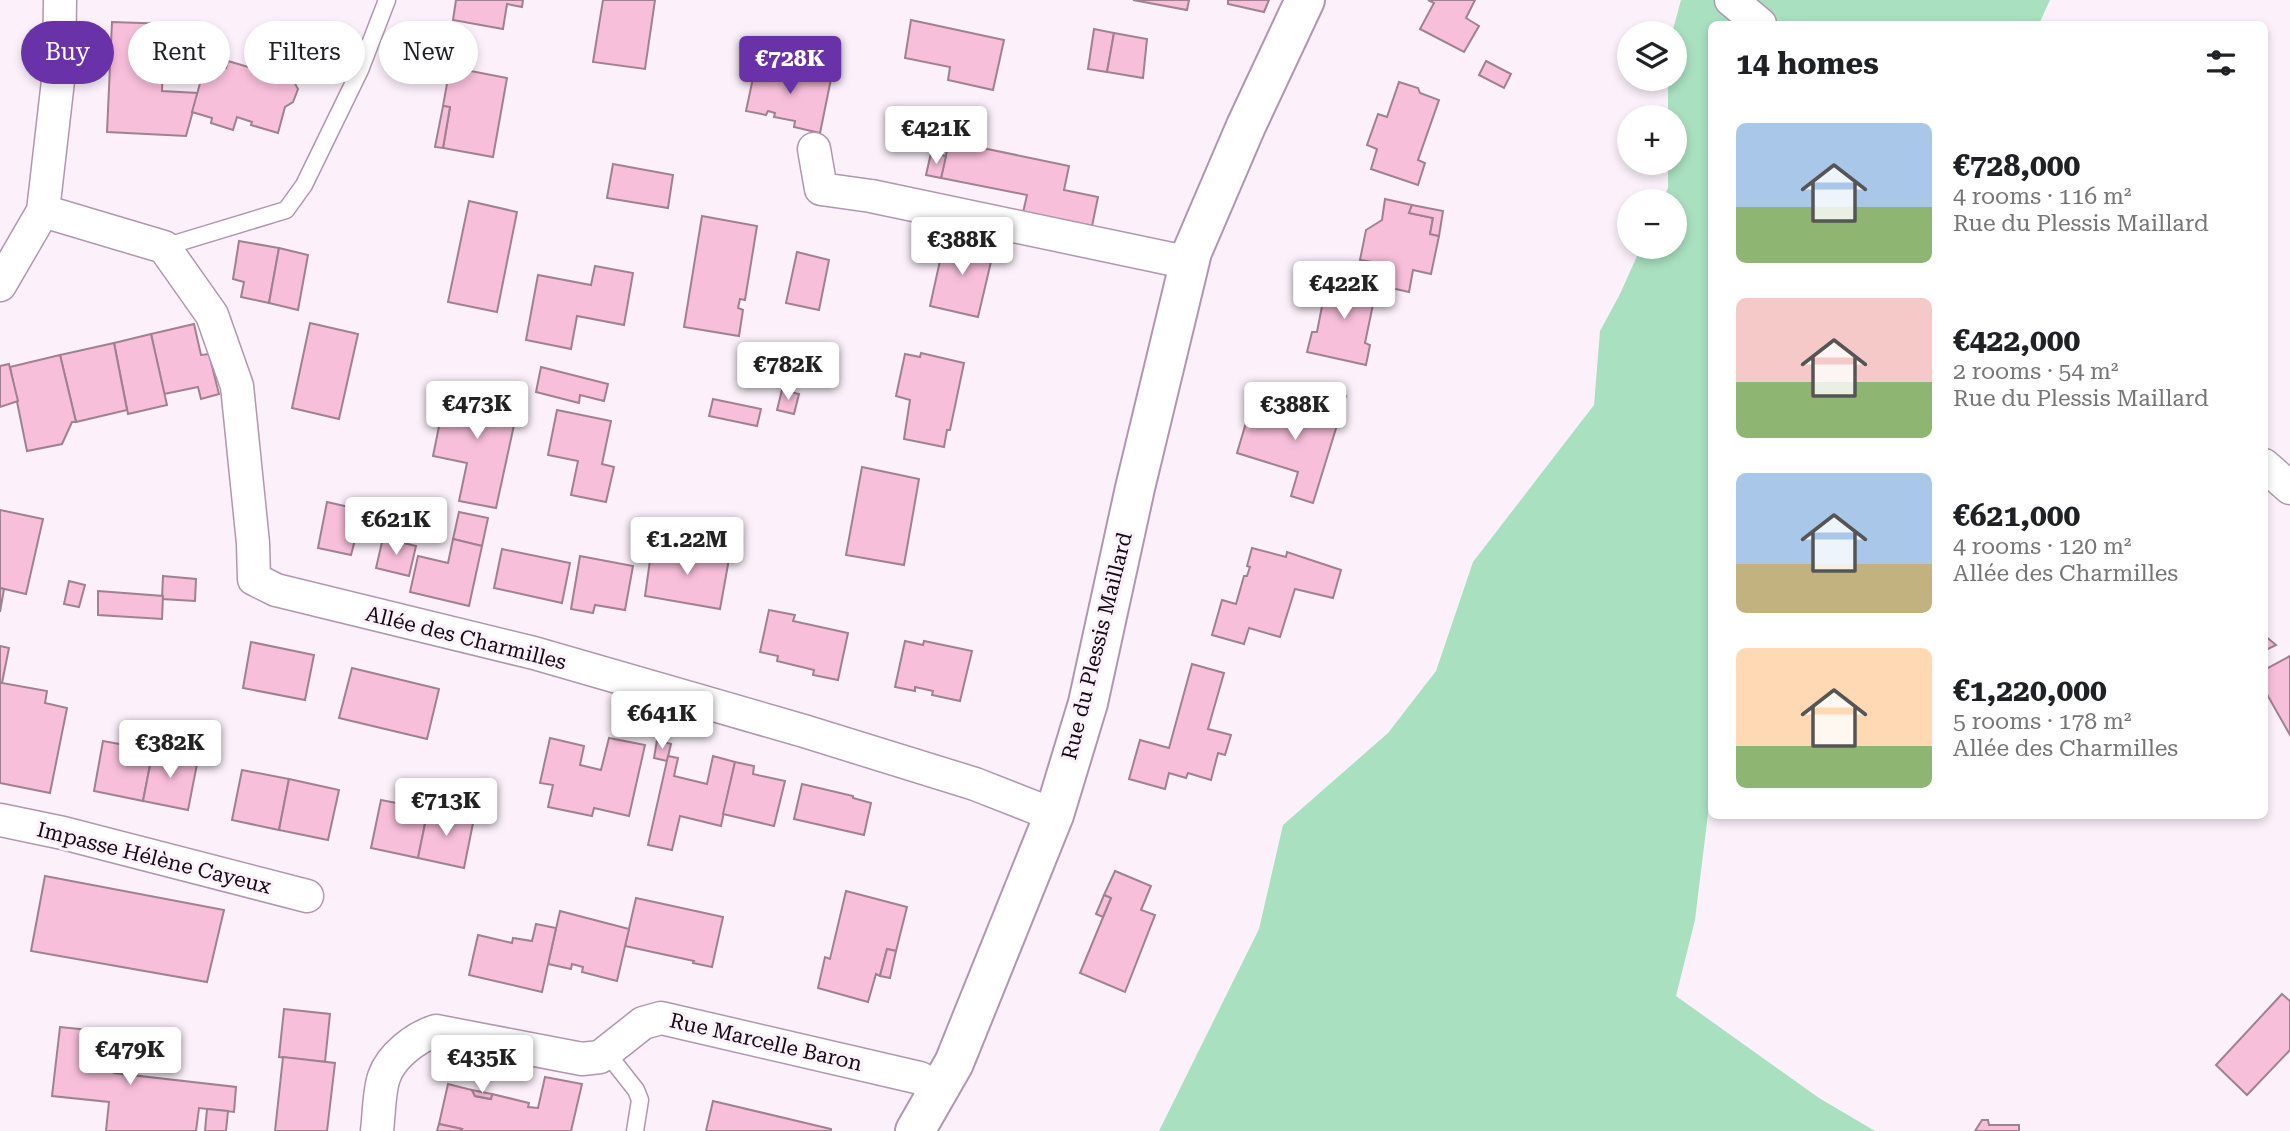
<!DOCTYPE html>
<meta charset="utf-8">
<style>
:root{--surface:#fff;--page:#f6f6f6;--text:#202124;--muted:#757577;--accent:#6932a9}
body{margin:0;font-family:"Roboto Serif",serif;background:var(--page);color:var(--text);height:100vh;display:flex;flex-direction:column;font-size:26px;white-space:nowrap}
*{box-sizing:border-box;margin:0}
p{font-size:23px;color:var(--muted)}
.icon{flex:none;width:38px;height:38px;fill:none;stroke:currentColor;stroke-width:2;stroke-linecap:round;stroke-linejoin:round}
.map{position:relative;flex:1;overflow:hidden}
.details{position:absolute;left:1708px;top:21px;width:560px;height:798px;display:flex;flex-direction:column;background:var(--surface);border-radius:10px;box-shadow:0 4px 10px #0003}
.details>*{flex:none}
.top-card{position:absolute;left:21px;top:21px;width:665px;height:63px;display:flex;gap:14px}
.controls{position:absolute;left:1617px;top:21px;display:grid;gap:14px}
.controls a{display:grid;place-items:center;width:70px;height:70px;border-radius:50%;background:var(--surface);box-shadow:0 4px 10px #0003;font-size:35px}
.price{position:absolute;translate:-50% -60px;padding:0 16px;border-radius:7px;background:#fff;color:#222;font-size:23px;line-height:46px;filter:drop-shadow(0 2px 4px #0008)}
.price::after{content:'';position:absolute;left:50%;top:42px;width:21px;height:16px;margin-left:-10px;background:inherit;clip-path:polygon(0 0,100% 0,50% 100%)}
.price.active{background:var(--accent);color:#fff}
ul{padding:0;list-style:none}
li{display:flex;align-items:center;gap:21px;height:175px;padding:0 28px}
li span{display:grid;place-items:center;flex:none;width:196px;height:140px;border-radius:10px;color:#555}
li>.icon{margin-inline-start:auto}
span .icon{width:84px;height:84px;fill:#fffc;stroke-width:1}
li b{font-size:30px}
h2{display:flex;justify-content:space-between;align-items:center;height:84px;padding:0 28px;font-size:30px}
.chip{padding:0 24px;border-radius:32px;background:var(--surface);box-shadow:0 4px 10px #0003;font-size:24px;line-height:63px}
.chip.active{background:var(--accent);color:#fff}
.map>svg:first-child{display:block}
.green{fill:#a9e0c0}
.building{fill:#f8bfdb;stroke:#a08190;stroke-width:2}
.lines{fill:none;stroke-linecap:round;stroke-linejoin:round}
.service-casing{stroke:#b097af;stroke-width:19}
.minor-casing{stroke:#b097af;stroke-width:35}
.tertiary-casing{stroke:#b097af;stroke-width:42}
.service{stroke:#fff;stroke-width:16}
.minor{stroke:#fff;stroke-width:32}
.tertiary{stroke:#fff;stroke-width:38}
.labels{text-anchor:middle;stroke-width:6;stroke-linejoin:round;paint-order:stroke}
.street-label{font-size:21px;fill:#130b13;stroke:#fcf1fb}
</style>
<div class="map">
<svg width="2290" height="1131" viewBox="0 0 2290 1131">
<rect width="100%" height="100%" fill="#fcf1fb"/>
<polygon class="green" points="1681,0 2050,0 2039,24 1712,24 1712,781 1695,920 1676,996 1819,1098 1875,1131 1159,1131 1259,929 1283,825 1388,733 1436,671 1473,562 1594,405 1600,331 1620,294 1641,247 1675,247 1675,201 1662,201 1668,188 1668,163 1675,163 1675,117 1668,117 1668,79 1675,79 1675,33 1672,33"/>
<g class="building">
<polygon points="456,0 523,0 522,7 507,4 503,29 453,20"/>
<polygon points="603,0 655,0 645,69 593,62"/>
<polygon points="1133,0 1189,0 1187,10"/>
<polygon points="1228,0 1269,0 1264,12 1228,4"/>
<polygon points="1428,0 1475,0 1466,18 1479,26 1464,52 1420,29 1434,3"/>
<polygon points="911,20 1004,40 993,90 948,80 950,67 905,58"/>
<polygon points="112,22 170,24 169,64 163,63 162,91 198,93 186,136 107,132"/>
<polygon points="1094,29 1114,33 1107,72 1088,69"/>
<polygon points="1114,33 1147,39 1143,78 1107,72"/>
<polygon points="228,61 293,80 298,89 293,102 285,107 278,133 251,125 252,122 237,117 233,130 211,123 212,118 192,112 206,62 226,68"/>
<polygon points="1486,61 1511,74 1504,88 1479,75"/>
<polygon points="756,64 831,79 820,133 794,127 795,121 774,117 775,113 768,111 766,115 746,111"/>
<polygon points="450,67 507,78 493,157 443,148 450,107 443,106"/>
<polygon points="1399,82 1418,88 1420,93 1439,100 1418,160 1425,163 1418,185 1371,169 1377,149 1367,145 1378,114 1387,117"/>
<polygon points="443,106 450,107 443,148 435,147"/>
<polygon points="949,141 1069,166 1064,190 1098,197 1091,231 1022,217 1027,195 941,178"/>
<polygon points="931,153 946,156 941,178 926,175"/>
<polygon points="613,164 673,175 668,208 607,198"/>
<polygon points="1385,199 1412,205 1409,213 1433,218 1430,234 1439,236 1431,274 1413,270 1409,292 1369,283 1373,262 1360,260 1366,230 1382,220"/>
<polygon points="469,201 517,212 497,312 448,302"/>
<polygon points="1412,205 1443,211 1439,236 1430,234 1433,218 1409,213"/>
<polygon points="702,216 757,226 745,300 740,299 738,308 743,310 739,336 684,327"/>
<polygon points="945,238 994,249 978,317 930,306"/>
<polygon points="239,241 279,248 269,303 241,297 244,282 233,279"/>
<polygon points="279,248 308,255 298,310 269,303"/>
<polygon points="797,252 829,260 819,310 786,303"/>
<polygon points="595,266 633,273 624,325 577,316 571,349 526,340 538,275 591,285"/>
<polygon points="1328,275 1377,285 1365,343 1370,345 1366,365 1307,352 1312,332 1317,332"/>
<polygon points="310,323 358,334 339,419 292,408"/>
<polygon points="194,324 201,355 209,354 219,394 201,399 198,387 164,394 151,334"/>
<polygon points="151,334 167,405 128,414 114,343"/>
<polygon points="114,343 127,410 76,422 60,355"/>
<polygon points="921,353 964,363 950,430 947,430 944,447 904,439 910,400 896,396 905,354 920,357"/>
<polygon points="60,355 76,422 72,422 62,444 27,451 10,367"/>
<polygon points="9,364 18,401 0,407 0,366"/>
<polygon points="541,367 608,384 604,401 580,395 579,403 536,392"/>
<polygon points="447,387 519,402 496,508 459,501 467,463 433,456"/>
<polygon points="1323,389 1346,396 1313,503 1291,496 1298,472 1237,453 1251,406 1312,424"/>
<polygon points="782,390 799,394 794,414 777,410"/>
<polygon points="713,399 761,409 757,426 709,416"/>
<polygon points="557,410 611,421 602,464 614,467 606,502 571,495 578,461 548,455"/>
<polygon points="862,467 919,479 904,565 846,555"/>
<polygon points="327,502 371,512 366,539 356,536 351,555 318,548"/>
<polygon points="0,510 43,519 26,594 0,588"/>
<polygon points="459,512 488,518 482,546 453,539"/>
<polygon points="383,538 416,546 409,576 376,568"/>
<polygon points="453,539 482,546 469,606 410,592 418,556 448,563"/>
<polygon points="652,546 729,559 720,609 645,596"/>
<polygon points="1252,548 1286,557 1287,552 1341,570 1333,598 1295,589 1280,637 1249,628 1244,644 1212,635 1222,600 1236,604 1244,576 1247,576 1250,567 1247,566"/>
<polygon points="502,549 570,563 562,603 494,588"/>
<polygon points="580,556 633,566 625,610 595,605 593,613 571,609"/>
<polygon points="163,576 196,579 195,601 162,599"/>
<polygon points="69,581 85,585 79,607 64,604"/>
<polygon points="0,588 4,589 0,612"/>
<polygon points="98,591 163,596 162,619 98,615"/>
<polygon points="769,610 795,615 793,621 848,633 838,680 813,675 814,670 777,661 778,656 760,652"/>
<polygon points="2264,635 2276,645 2264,651"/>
<polygon points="905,641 923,645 924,641 972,651 960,701 932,695 933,691 915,687 915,691 895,687"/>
<polygon points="251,642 314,655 305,700 243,688"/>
<polygon points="0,646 9,648 2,683 47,691 45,703 67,708 50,793 0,783"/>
<polygon points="2290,656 2290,735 2264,689 2264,670"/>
<polygon points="1192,664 1224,673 1208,729 1231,735 1225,755 1218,753 1211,780 1188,773 1186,778 1169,773 1165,789 1129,779 1140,740 1169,748"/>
<polygon points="352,668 439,689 427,739 339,718"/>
<polygon points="550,738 584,746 580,765 601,770 609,738 645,745 629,816 594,808 592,816 548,807 553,785 540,783"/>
<polygon points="657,740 671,744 667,761 654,758"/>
<polygon points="103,741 153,750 143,801 94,791"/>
<polygon points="153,750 198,759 188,810 143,801"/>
<polygon points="668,756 678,758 674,776 707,784 713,756 735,762 721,826 680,816 672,850 648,845"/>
<polygon points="735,762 754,766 753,774 785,781 774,826 723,814"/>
<polygon points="242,770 289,779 279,830 232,820"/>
<polygon points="289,779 339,790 328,840 279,830"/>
<polygon points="802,784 853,796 853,798 871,803 864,835 794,819"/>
<polygon points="381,800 428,809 418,858 371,848"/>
<polygon points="428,809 474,818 464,868 418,858"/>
<polygon points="1115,871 1151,886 1141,910 1155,915 1125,992 1080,973 1111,898 1104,895"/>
<polygon points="45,876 224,910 207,982 31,951"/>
<polygon points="846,891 907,907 896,951 887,949 880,976 876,974 868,1002 818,988 825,957 830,959"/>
<polygon points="1104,895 1111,898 1103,917 1096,914"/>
<polygon points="636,898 723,917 712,967 693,963 694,961 625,946"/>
<polygon points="560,911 629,929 617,981 582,972 583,967 572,964 571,969 548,964"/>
<polygon points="536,924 556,928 542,992 469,975 478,935 512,943 513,938 532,941"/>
<polygon points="887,949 896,951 890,978 880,976"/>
<polygon points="2282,994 2290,1001 2290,1050 2247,1095 2216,1065"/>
<polygon points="284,1009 330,1014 325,1062 279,1057"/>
<polygon points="60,1027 117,1033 114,1073 236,1087 234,1112 199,1108 196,1131 106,1131 109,1102 52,1096"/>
<polygon points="283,1057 335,1063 327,1131 275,1131"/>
<polygon points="545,1077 582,1084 571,1131 461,1131 462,1129 439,1124 448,1084 472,1090 475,1096 491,1099 492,1094 529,1103 528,1107 538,1108"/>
<polygon points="472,1090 492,1094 491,1099 475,1096"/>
<polygon points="713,1101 831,1129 831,1131 706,1131"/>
<polygon points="207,1109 228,1111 226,1131 205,1131"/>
<polygon points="1982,1120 1988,1120 1989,1125 2019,1125 2019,1131 1975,1131"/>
<polygon points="439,1124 462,1129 461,1131 437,1131"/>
</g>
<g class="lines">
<defs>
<g id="service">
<polyline points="164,247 286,210 304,185 360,70 387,0"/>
<polyline points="606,1052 636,1090 640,1100 635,1131"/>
</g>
<g id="minor">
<polyline points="1731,0 1760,24"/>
<polyline points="814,149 821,189 871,196 1190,263"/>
<polyline points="43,211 164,247 212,315 237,386 253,543 254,579 276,590 534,653 804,731 975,784 1054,815"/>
<polyline points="0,285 43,211 59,72 60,0"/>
<polyline points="2264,465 2290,488"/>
<polyline points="0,820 63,833 307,896"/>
<path d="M 377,1131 C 379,1115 379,1091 384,1077 C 391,1056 416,1037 436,1031 L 582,1059 L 600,1057 L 643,1023 L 661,1018 L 920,1078 L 939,1090"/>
</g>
<polyline id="tertiary" points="915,1131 954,1063 1054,815 1088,703 1135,488 1192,252 1246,126 1305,0"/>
</defs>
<use href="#service" class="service-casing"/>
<use href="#minor" class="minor-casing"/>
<use href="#tertiary" class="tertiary-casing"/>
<use href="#service" class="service"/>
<use href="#minor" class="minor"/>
<use href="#tertiary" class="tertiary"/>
</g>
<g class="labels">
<g class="street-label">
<text transform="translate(466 638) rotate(14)" y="7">Allée des Charmilles</text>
<text transform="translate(1097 646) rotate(-76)" y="7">Rue du Plessis Maillard</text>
<text transform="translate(154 858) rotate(14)" y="7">Impasse Hélène Cayeux</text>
<text transform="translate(766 1042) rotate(13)" y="7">Rue Marcelle Baron</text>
</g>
</g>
</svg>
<div class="controls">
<a><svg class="icon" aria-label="layers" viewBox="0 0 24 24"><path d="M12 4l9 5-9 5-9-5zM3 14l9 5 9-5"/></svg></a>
<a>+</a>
<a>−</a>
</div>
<b class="price active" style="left:790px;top:96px">€728K</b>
<b class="price" style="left:936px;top:166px">€421K</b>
<b class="price" style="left:962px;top:277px">€388K</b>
<b class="price" style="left:1344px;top:321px">€422K</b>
<b class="price" style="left:788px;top:402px">€782K</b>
<b class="price" style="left:477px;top:441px">€473K</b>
<b class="price" style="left:1295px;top:442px">€388K</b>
<b class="price" style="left:396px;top:557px">€621K</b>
<b class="price" style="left:687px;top:577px">€1.22M</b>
<b class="price" style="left:662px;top:751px">€641K</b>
<b class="price" style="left:170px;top:780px">€382K</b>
<b class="price" style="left:446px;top:838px">€713K</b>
<b class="price" style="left:130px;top:1087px">€479K</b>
<b class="price" style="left:482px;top:1095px">€435K</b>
<div class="top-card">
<a class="chip active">Buy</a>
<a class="chip">Rent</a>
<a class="chip">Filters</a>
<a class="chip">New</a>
</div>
<section class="details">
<h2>14 homes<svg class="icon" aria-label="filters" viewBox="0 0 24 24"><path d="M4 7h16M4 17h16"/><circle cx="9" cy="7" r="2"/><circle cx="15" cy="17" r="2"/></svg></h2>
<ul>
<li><span style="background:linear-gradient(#a9c7e8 60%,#8fb573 0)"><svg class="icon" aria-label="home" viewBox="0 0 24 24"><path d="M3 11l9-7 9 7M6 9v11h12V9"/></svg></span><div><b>€728,000</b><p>4 rooms · 116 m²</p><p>Rue du Plessis Maillard</p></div></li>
<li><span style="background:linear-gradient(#f6c9c9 60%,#8fb573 0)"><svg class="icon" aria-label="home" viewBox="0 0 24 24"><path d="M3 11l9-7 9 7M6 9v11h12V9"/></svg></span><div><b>€422,000</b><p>2 rooms · 54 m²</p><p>Rue du Plessis Maillard</p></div></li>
<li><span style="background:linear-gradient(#a9c7e8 65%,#c2b280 0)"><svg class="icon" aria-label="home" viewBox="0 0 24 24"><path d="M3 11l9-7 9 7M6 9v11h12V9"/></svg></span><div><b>€621,000</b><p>4 rooms · 120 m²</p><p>Allée des Charmilles</p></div></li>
<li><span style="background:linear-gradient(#ffd9b3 70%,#8fb573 0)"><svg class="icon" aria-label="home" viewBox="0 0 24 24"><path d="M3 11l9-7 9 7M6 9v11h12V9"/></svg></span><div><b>€1,220,000</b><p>5 rooms · 178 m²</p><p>Allée des Charmilles</p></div></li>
</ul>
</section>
</div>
